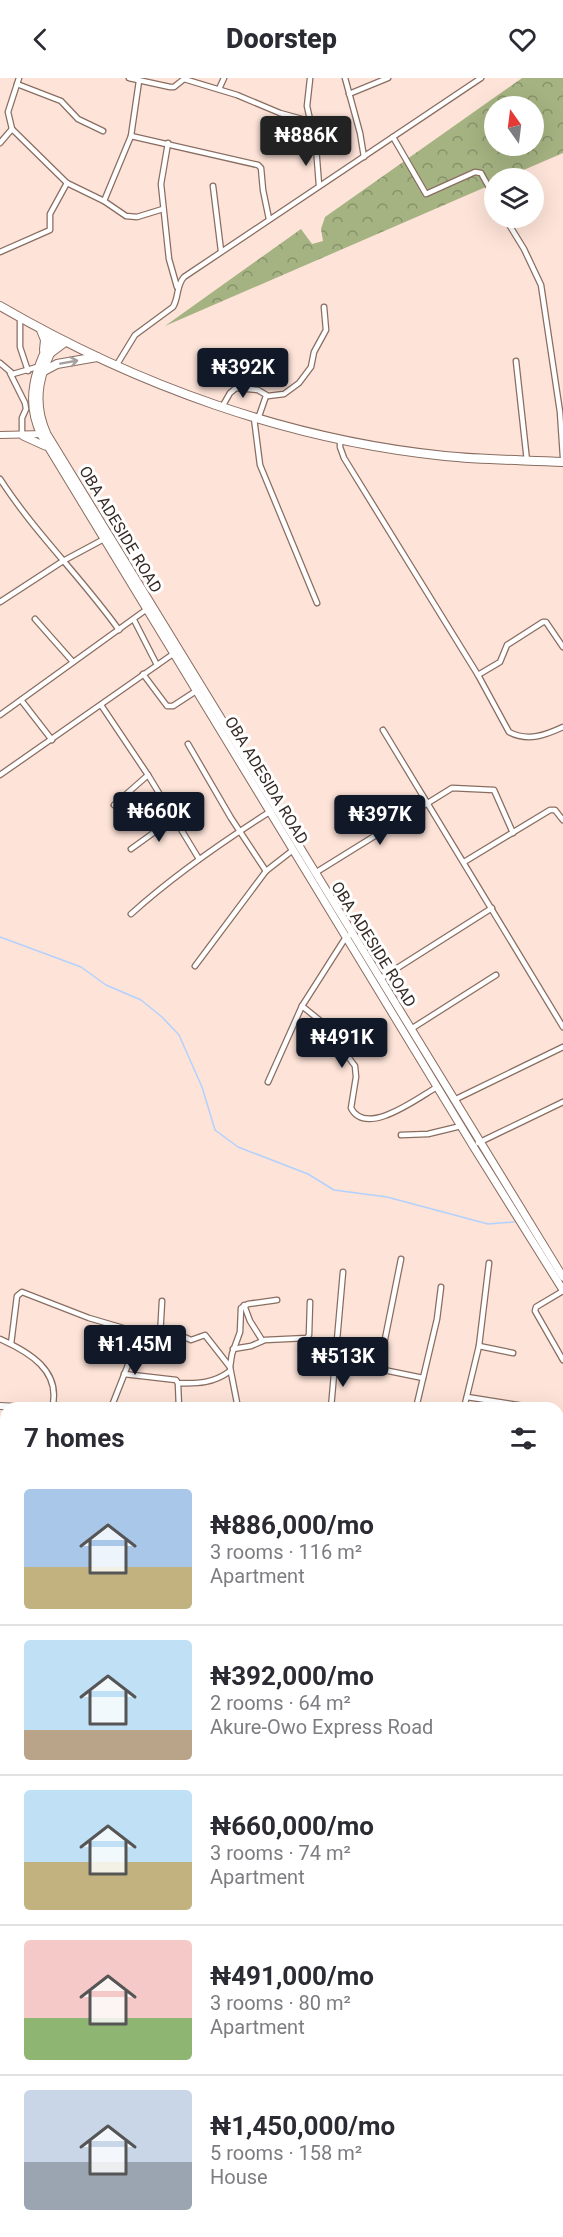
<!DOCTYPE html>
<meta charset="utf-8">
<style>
:root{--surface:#fff;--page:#f2f2f3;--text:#2b2b33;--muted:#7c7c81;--line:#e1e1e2;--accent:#111827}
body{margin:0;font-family:Roboto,sans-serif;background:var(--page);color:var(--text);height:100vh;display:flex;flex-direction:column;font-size:22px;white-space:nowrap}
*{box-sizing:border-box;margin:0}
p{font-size:20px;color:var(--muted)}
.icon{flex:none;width:33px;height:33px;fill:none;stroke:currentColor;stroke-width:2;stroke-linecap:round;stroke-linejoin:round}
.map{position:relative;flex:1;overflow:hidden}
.details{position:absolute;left:0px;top:1324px;width:564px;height:836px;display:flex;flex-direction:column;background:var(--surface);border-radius:18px 18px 0 0;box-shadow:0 6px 24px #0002}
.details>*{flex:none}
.needle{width:39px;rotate:346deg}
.tools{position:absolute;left:484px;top:18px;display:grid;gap:12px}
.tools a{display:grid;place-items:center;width:60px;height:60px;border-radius:50%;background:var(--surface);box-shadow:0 6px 24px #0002;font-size:30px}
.price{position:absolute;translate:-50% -51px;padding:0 14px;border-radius:6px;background:var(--accent);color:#fff;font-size:20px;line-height:39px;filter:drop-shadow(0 2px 3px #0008)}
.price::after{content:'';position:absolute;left:50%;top:36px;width:18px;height:14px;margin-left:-9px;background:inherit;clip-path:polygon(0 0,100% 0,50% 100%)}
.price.selected{background:#222;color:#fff}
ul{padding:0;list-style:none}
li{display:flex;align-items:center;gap:18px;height:150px;padding:0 24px}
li+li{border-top:2px solid var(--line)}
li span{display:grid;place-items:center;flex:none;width:168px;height:120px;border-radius:6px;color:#555}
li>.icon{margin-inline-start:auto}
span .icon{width:72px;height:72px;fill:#fffc;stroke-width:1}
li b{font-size:26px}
h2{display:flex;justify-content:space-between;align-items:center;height:72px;padding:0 24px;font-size:26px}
header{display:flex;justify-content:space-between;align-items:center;height:78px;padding:0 24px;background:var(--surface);font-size:27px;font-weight:800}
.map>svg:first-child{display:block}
.forest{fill:url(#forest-crowns);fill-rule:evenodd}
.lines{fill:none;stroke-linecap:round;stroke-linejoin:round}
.stream{stroke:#b2d1fd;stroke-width:1.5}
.street-casing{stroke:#896d61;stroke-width:7}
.secondary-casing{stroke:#896d61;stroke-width:8}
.primary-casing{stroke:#896d61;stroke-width:9}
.highway-casing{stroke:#896d61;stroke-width:10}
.street{stroke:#fff;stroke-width:4.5}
.secondary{stroke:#fff;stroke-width:6}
.primary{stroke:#fff;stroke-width:7}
.highway{stroke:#fff;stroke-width:8}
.oneway{stroke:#a59f9d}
.labels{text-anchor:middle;stroke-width:6;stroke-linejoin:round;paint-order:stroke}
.street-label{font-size:16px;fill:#362a25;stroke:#fff}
</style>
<header><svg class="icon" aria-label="back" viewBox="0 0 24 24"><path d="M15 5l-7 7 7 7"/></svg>Doorstep<svg class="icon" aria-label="heart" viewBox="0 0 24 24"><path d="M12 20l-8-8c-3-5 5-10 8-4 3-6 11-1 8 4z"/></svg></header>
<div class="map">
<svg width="563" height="2159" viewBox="0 0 563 2159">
<defs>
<pattern id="forest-crowns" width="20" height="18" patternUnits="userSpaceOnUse" patternTransform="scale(1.5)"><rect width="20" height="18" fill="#a5b382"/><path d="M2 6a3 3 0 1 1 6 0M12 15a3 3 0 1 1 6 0" fill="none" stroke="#87926a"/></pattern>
</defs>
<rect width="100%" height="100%" fill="#fde3d8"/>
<path class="forest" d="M 522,0 L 563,0 L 563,75 L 505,100 L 495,100 L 495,105 L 165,248 L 301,151 L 312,166 L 323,163 L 321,151 L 325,139 ZM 495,28 L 534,28 L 534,68 L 495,68 Z"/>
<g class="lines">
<polyline class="stream" points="0,859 81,889 106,907 141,922 162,939 179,957 202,1009 215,1052 238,1069 308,1096 334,1112 387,1119 488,1146 514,1144"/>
<defs>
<g id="street">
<polyline points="19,0 8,34 12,51 67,105 104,123 126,138 137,139 163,131"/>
<polyline points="129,0 170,9 174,9 184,1 237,17 280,35 309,43"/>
<polyline points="345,0 360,55 364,79"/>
<polyline points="310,1 307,28 316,69 319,107"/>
<polyline points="139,3 131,58 258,87 261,90 263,112 269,141"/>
<polyline points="17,6 61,23 78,41 103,53"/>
<polyline points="219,11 224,0"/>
<polyline points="349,16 388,0"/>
<polyline points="393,59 426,116 475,94 481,95 495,120"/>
<polyline points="0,65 12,51"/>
<polyline points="168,65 161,106 169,181 177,209"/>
<polyline points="213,108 221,173"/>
<polyline points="104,123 131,58"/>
<polyline points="505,140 524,171 541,207 560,334 563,379"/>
<polyline points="0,174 50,152 50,136 67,105"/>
<polyline points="20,240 20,269 28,293"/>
<polyline points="516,283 527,383"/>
<polyline points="0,285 13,296 37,289"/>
<path d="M 116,288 L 135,257 L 173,229 C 179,219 176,208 184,199 L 481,0"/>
<polyline points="10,295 25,325 26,331 22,340 22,357"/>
<polyline points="222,329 230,315 236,310 258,312 268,318 284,316 299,305 311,289 314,274 326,252 324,229"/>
<polyline points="254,340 260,387 317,525"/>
<polyline points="258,341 266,318"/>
<path d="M 340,361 L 340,369 L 344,380 L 478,597 L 509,654 C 528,664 546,657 563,649"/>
<path d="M 0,401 C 35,455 82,500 119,552"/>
<polyline points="0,524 63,483 104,461"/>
<polyline points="35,541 73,584"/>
<polyline points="134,542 157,587"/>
<polyline points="143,596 167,628 173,628 196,613"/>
<polyline points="478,597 500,584 507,567 543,544 546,544 563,569"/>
<polyline points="21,622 52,662"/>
<polyline points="101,627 148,697 199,781"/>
<polyline points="0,637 147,531"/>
<polyline points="383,652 563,949"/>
<polyline points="188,666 231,740 266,793"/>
<polyline points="0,697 173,576"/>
<polyline points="114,727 148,697"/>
<polyline points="131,771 174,740"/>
<polyline points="464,784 550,732 555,732 563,742"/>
<polyline points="315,795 452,710 494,712 513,755"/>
<path d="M 131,836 C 174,797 222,764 271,733"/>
<polyline points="195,888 266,793 293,772"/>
<polyline points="380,901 492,830"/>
<path d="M 302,928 L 323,945 L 355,988 L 356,999 L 351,1030 C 366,1060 419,1019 437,1009"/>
<polyline points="411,951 496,897"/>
<polyline points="268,1004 302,928 346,859 352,856"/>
<polyline points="454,1022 563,969"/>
<polyline points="401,1057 428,1056 461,1048"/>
<polyline points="478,1065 563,1024"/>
<polyline points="563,1213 536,1229 535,1233 563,1282"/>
<polyline points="244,1227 250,1243 262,1262"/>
<polyline points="160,1259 162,1223"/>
<path d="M 0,1261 C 29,1274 62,1293 52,1330"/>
<polyline points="11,1266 17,1218 22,1214 89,1240 123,1250 139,1259 182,1258 191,1262 205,1257 230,1289"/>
<polyline points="479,1268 513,1275"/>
<polyline points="233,1271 251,1268 265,1262 307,1260 309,1257 310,1224"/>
<polyline points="333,1289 379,1291 423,1300"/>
<polyline points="379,1291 401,1181"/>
<path d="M 124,1296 L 176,1302 L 178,1305 C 198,1306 214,1305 230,1293"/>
<polyline points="178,1305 179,1330"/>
<polyline points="467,1319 524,1328"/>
<polyline points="111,1330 139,1259"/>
<polyline points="238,1330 230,1289 232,1276 240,1254 241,1230 248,1226 277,1222"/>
<polyline points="331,1330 343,1194"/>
<polyline points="416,1330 437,1241 441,1209"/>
<polyline points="464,1330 479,1268 489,1185"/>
<polyline points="0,1449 6,1432"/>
<polyline points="1,1534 6,1519"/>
<polyline points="558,1542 563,1543"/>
<polyline points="558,1603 563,1607"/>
<polyline points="558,1700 563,1700"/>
<polyline points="560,1804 563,1805"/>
<polyline points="4,1856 2,1799 6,1764"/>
<polyline points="558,1857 563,1857"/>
<polyline points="0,1901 6,1900"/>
<polyline points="0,1949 6,1950"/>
<polyline points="0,1976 6,1974"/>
<polyline points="558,2009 563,2007"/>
<polyline points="0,2025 6,2023"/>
<polyline points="558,2063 563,2061"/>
<polyline points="558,2078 563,2088"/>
<polyline points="0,2080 6,2077"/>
<polyline points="0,2142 6,2140"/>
<polyline points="99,2154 100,2159"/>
<polyline points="147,2154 148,2159"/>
<polyline points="194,2154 195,2159"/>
<polyline points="387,2154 388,2159"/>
<polyline points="438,2154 438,2159"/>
<polyline points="246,2159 273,2154"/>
<polyline points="489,2159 496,2157"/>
</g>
<g id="secondary">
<polyline points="0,357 44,356"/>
<polyline points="0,1328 40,1330"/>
<polyline points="558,1374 563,1374"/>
<polyline points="558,1934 563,1949"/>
</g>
<g id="primary">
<path d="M 53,257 C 35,290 24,322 41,357 L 473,1068 L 563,1212"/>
<path d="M 58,260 C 41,292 31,321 47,356 L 563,1199"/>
<polyline points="23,358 45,368"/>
</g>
<g id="highway">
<path d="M 0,228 C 136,307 288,362 445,378 C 484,382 524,382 563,384"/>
<polyline points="41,252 45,262 44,272"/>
<polyline points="49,276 65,264"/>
<polyline points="42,294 57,286 97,279"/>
</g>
</defs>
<use href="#street" class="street-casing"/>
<use href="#secondary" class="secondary-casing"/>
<use href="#primary" class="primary-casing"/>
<use href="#highway" class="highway-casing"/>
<use href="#street" class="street"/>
<use href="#secondary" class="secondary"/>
<use href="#primary" class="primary"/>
<use href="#highway" class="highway"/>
</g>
<defs><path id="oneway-shaft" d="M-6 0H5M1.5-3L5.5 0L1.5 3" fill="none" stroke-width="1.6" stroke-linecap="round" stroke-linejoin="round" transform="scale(1.5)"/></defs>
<use class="oneway" href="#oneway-shaft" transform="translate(69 284) rotate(-10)"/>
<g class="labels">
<g class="street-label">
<text transform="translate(121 451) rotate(59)" y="6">OBA ADESIDE ROAD</text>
<text transform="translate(267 702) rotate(59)" y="6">OBA ADESIDA ROAD</text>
<text transform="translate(374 866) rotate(58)" y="6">OBA ADESIDE ROAD</text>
</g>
</g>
</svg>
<div class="tools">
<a><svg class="needle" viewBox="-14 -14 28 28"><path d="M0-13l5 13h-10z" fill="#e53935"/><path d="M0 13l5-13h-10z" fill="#7c7c81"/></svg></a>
<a><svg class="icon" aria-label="layers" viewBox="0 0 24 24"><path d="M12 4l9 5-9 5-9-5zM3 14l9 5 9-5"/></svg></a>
</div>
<b class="price selected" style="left:306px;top:89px">₦886K</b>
<b class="price" style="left:243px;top:321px">₦392K</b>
<b class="price" style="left:159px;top:765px">₦660K</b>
<b class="price" style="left:380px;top:768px">₦397K</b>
<b class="price" style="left:342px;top:991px">₦491K</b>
<b class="price" style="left:135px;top:1298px">₦1.45M</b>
<b class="price" style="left:343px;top:1310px">₦513K</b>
<section class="details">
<h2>7 homes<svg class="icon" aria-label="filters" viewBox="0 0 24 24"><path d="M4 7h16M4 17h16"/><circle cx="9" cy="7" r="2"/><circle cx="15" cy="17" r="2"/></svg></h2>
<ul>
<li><span style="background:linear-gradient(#a9c7e8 65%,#c2b280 0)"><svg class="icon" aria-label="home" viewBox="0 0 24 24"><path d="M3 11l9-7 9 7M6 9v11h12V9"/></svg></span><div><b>₦886,000/mo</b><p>3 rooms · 116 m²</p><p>Apartment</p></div></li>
<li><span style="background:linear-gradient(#bfe0f5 75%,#b9a48a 0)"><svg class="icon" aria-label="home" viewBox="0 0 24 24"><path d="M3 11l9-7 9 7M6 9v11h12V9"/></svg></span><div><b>₦392,000/mo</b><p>2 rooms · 64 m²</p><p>Akure-Owo Express Road</p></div></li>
<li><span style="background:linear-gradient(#bfe0f5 60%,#c2b280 0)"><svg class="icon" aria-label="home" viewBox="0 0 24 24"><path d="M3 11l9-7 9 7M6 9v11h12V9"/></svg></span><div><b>₦660,000/mo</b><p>3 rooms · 74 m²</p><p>Apartment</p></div></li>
<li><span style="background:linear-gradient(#f6c9c9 65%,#8fb573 0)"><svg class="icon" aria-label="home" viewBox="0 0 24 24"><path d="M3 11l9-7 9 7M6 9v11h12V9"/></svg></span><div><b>₦491,000/mo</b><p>3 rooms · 80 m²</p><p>Apartment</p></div></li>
<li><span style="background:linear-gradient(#c9d6e8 60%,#9aa5b1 0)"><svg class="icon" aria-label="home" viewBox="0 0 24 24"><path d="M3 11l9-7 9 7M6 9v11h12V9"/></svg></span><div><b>₦1,450,000/mo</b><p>5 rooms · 158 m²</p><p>House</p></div></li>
</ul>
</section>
</div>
